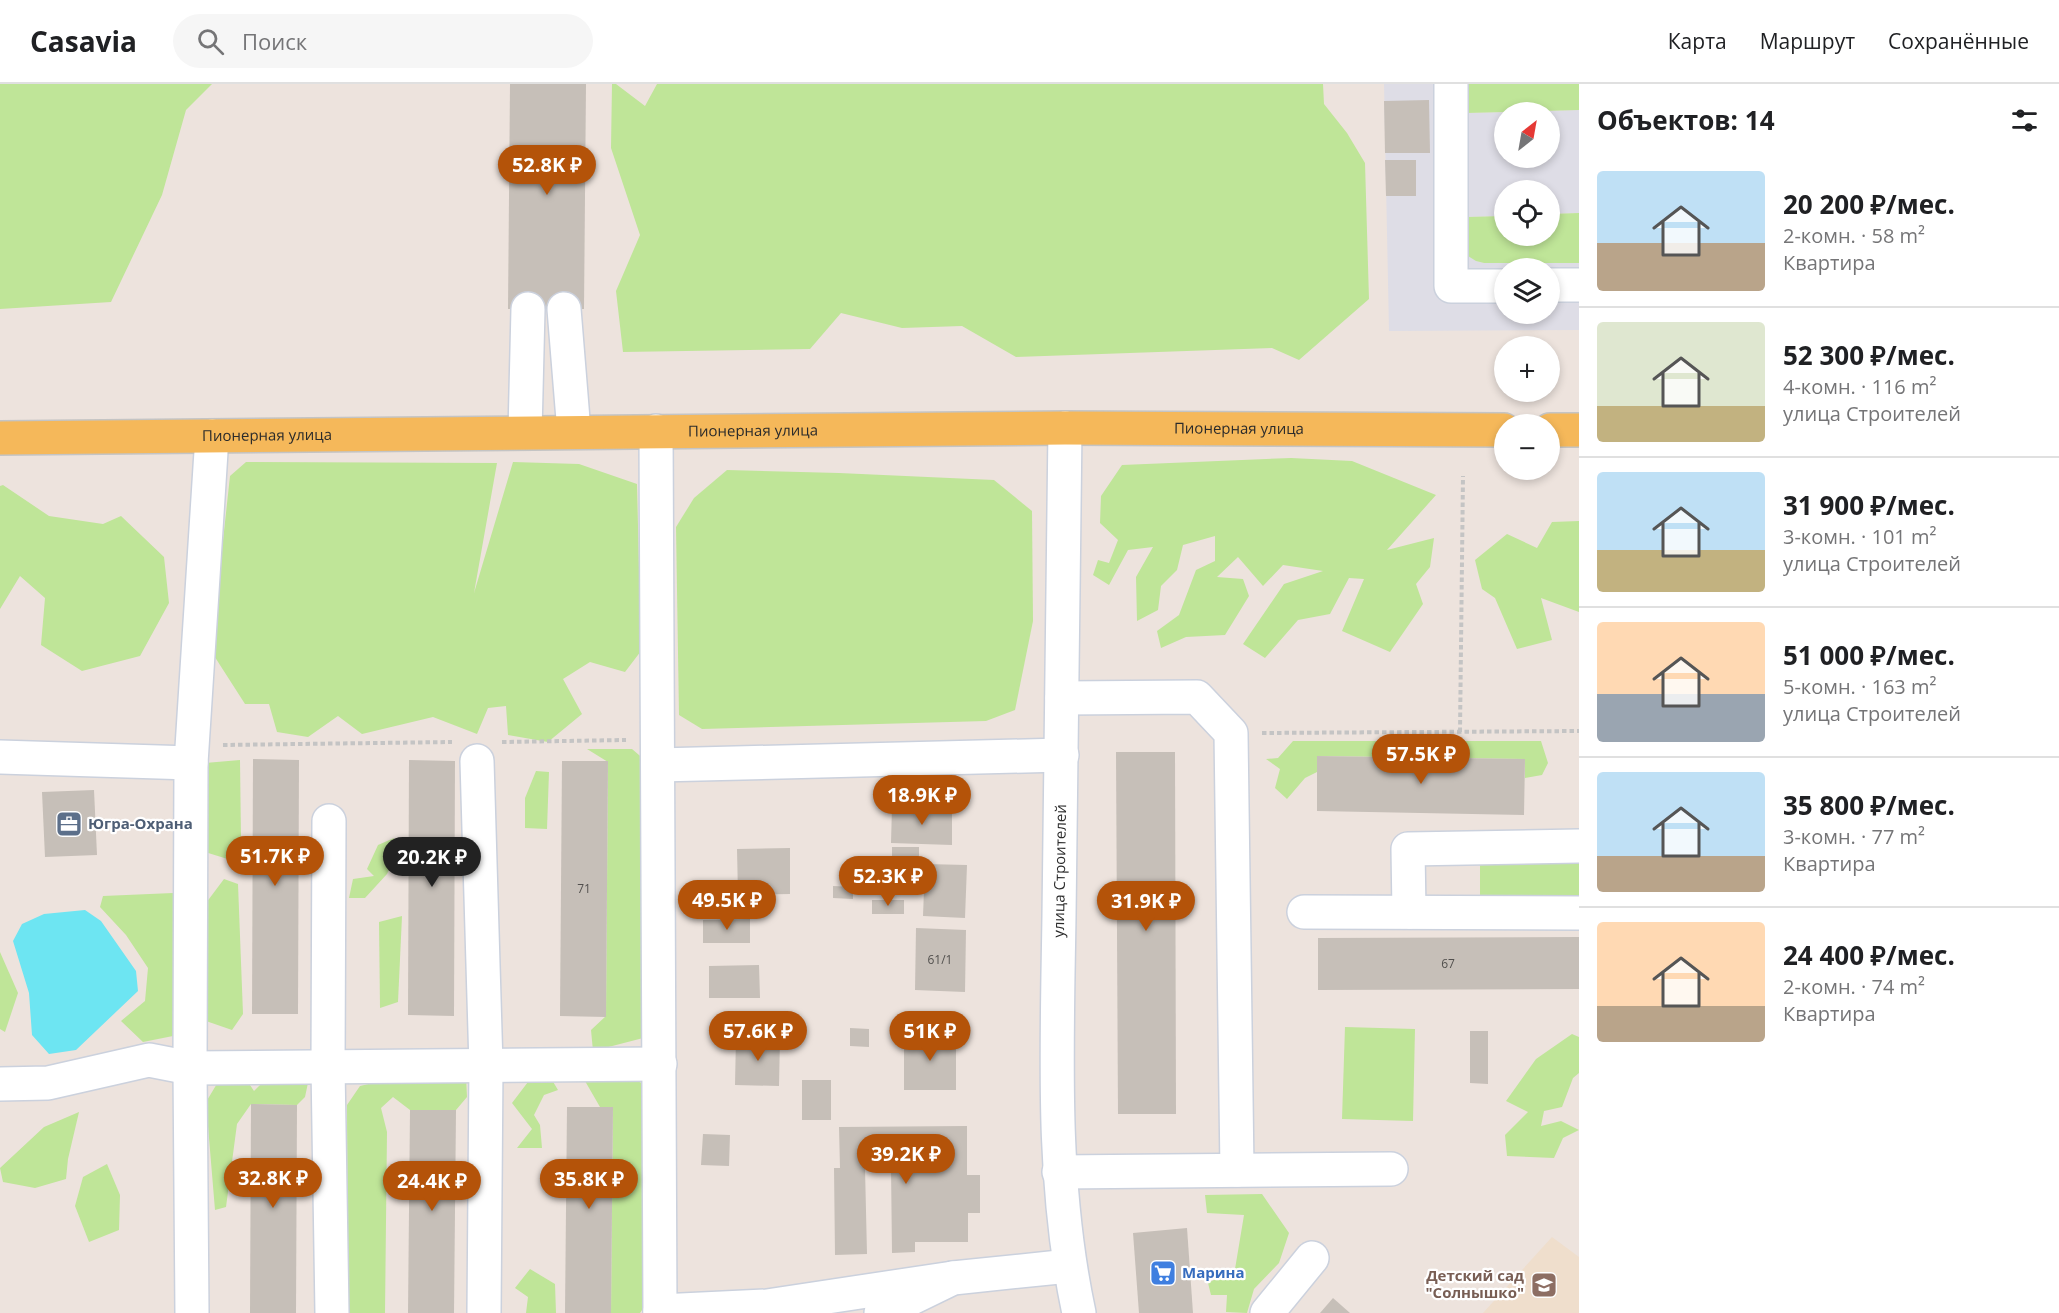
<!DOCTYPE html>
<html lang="ru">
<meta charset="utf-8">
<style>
:root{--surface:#fff;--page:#f6f6f6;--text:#202124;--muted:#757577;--line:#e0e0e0;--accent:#b45309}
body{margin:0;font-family:"Open Sans",sans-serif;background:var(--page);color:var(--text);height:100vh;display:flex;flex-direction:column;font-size:22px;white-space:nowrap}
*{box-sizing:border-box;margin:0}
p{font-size:20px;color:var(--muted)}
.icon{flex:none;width:33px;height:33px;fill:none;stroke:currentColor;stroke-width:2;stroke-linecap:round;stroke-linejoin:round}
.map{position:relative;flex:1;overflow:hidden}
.sheet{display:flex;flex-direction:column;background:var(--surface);width:480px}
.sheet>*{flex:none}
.needle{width:39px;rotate:31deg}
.buttons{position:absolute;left:1494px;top:18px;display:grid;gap:12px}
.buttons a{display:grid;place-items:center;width:66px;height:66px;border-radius:50%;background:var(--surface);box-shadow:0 3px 9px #0003;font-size:30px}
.price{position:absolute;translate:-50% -51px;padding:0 14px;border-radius:21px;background:var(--accent);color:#fff;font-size:20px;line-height:39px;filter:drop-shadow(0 2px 3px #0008)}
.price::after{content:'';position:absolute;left:50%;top:36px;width:18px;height:14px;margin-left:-9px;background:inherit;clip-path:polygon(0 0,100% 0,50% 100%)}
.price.current{background:#222;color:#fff}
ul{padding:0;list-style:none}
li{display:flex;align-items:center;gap:18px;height:150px;padding:0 18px}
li+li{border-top:2px solid var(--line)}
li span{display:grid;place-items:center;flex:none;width:168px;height:120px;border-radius:6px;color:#555}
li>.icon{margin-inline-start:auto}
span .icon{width:72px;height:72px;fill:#fffc;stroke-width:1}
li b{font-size:26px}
h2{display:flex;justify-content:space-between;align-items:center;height:72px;padding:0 18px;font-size:26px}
header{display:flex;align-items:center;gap:36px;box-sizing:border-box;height:84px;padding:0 30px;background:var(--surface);border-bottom:2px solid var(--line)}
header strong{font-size:28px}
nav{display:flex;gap:33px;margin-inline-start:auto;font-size:21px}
.search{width:420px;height:54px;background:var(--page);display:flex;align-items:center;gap:15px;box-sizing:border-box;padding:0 21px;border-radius:33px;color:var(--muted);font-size:22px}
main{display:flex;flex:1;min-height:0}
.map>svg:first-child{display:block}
.industrial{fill:#dedde6;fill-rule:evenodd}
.education{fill:#efdecc}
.green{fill:#bfe598}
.water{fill:#6de5f2}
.building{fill:#c6bfb8}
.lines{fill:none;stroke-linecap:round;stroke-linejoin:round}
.minor-casing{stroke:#cbd1dd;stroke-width:36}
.major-casing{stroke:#c4c4c4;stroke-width:36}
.path{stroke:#c4c4c4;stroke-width:4;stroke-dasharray:4.5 3;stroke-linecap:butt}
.minor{stroke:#fff;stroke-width:33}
.major{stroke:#f5b85a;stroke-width:33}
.labels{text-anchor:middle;stroke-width:4.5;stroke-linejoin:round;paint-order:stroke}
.number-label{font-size:12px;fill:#52504e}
.street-label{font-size:15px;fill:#2b2b2b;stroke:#fff}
.service-label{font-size:15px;font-weight:bold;fill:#4e5e75;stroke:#fff;text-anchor:start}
.shop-label{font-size:15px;font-weight:bold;fill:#366cbe;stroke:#fff;text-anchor:start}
.education-label{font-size:15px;font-weight:bold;fill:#785e54;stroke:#fff;text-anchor:end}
</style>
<header>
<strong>Casavia</strong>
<div class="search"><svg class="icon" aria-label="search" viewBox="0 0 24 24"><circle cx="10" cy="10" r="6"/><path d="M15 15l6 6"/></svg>Поиск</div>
<nav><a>Карта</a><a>Маршрут</a><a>Сохранённые</a></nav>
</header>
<main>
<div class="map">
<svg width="1579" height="1229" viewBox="0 0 1579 1229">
<rect width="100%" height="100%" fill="#ede3dd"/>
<path class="industrial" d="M 1384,0 L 1467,0 L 1467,29 L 1579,26 L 1579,129 L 1550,130 L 1550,106 L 1504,106 L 1504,132 L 1467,133 L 1476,177 L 1484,179 L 1579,179 L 1579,246 L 1389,247 ZM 1504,28 L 1550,28 L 1550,74 L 1504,74 ZM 1504,184 L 1550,184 L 1550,230 L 1504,230 Z"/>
<polygon class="education" points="1552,1153 1579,1173 1579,1229 1483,1229"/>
<g class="green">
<polygon points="0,0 212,0 186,26 162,111 111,218 0,225"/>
<polygon points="612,0 616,0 645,22 657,0 1323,0 1324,20 1347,49 1365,79 1369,215 1299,276 1272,264 1016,273 962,242 902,244 841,229 810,265 623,268 616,207 640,151 611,64"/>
<polygon points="1467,0 1579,0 1579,26 1466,29"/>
<polygon points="1579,129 1579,179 1484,179 1476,177 1468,172 1467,133 1504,132 1504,152 1550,152 1550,130"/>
<polygon points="1291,374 1352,377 1436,411 1387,466 1434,454 1430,483 1416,500 1423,520 1390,568 1342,547 1364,495 1349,494 1330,530 1298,536 1265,574 1243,560 1284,500 1323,487 1283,481 1263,502 1238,473 1217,493 1243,495 1249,512 1225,551 1186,553 1161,564 1157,547 1179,531 1196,486 1215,477 1215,452 1183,461 1177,486 1161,502 1158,526 1137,537 1136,493 1153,463 1128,466 1109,501 1093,491 1098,476 1109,479 1118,456 1100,439 1101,412 1122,381"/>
<polygon points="246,378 497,379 474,509 513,378 579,380 637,400 641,567 625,588 590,578 563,595 582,630 548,658 508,651 506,622 488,624 477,650 433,633 362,650 338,632 308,653 277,648 269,620 245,620 211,567 230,392"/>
<polygon points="727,386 839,389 994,396 1032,427 1033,537 1015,626 986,637 702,645 679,631 676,443 694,414"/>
<polygon points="3,401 49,432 103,440 121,432 164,473 169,519 140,572 82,587 41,561 45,514 20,492 0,525 0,402"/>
<polygon points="1579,437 1579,528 1541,514 1552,556 1517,565 1495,514 1482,505 1475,476 1507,450 1537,464 1552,438"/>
<polygon points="1293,657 1541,657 1548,679 1542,691 1525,694 1525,675 1318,672 1317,688 1305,694 1287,715 1275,704 1280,685 1266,675 1278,674"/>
<polygon points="587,665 632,665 646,677 647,953 593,967 591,946 606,932 608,678"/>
<polygon points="240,676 241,755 234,777 205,768 205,679"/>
<polygon points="536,687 549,688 547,745 525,744 525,714"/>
<polygon points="394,754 398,767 387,790 365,814 349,814 353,795 374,792 367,785 378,761"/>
<rect x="1480" y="774" width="99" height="43"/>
<polygon points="224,795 238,800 243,930 232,946 206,937 206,819"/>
<polygon points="173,809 173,952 143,958 121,937 145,917 148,884 126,851 100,823 103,812"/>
<polygon points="402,832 398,918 380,924 379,838"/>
<polygon points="0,868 18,909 5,948 0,945"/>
<polygon points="1345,943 1415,945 1413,1037 1342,1035"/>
<polygon points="1572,950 1579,953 1579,989 1573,994 1562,1023 1544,1027 1541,1042 1561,1037 1579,1046 1563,1054 1554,1074 1507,1072 1505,1051 1528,1028 1506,1017 1536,975"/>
<polygon points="410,990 466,992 467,1013 456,1026 410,1026 393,1013 381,1024 387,1048 385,1229 348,1229 347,1021 360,1002"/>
<polygon points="270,991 309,994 305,1013 297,1021 251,1020 237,1040 226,1123 215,1126 206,1018 221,993 244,992 254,1007"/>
<polygon points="549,991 558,1006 544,1011 534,1031 540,1041 542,1064 517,1064 532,1045 512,1019 531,994"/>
<polygon points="624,992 647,1001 648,1217 640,1229 611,1229 613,1024 600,1023 585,997"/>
<polygon points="79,1028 68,1075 66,1095 35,1104 3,1098 0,1084 44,1043"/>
<polygon points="107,1080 120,1111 119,1146 89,1158 75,1122 83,1093"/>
<polygon points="1262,1110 1289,1149 1279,1179 1254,1205 1247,1229 1226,1228 1227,1211 1211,1211 1208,1199 1235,1185 1244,1131 1207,1129 1205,1111"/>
<polygon points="530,1185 555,1200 556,1229 526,1229 528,1213 515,1204"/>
</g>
<polygon class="water" points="85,826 101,837 136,887 138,907 76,966 49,970 32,951 29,909 13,857 22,840 44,830"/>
<g class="building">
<polygon points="510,0 586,0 584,225 508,225"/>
<polygon points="1429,16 1430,69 1385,69 1384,17"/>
<polygon points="1385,76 1416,76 1416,112 1386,112"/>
<polygon points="1116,668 1175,668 1176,1030 1118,1030"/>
<polygon points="1317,672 1525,675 1524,731 1317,727"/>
<polygon points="253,675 299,676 298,930 252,930"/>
<polygon points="409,676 455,677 454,932 408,931"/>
<polygon points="562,677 608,677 606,933 560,932"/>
<polygon points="94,706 97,771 45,773 42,708"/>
<polygon points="892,723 952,724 952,761 891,759"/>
<rect x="892" y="763" width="27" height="12"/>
<polygon points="790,764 790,810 738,811 737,765"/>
<polygon points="925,780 967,781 965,834 923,832"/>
<polygon points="833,802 853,803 853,815 833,814"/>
<rect x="872" y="816" width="32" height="14"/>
<polygon points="750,835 750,859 703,859 703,836"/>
<polygon points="916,844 966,846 965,908 915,906"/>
<polygon points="1579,853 1579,905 1318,906 1318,854"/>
<polygon points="759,881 760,914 709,914 709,882"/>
<polygon points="923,934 956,934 956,947 924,947"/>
<polygon points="850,944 869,945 869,963 850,962"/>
<polygon points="1470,947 1488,947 1488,1000 1470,999"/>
<rect x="904" y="951" width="52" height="55"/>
<polygon points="736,953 780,954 779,1002 735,1001"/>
<rect x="802" y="996" width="29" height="40"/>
<polygon points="251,1020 297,1021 296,1229 250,1229"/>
<polygon points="567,1023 613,1023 611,1229 565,1229"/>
<polygon points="410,1026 456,1026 454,1229 408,1229"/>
<polygon points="967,1042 967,1091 980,1091 980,1129 968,1129 968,1158 915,1158 915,1168 892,1169 891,1083 865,1084 867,1170 835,1171 834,1084 840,1084 839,1043"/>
<polygon points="703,1050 730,1051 729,1082 701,1081"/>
<polygon points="1187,1144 1193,1229 1139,1229 1133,1149"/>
<polygon points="1333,1214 1350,1229 1320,1229"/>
</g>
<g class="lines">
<defs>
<g id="minor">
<polyline points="1451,0 1451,202 1504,202"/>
<polyline points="1550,201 1579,201"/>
<polyline points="564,225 574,348"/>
<path d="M 1065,344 C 1063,506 1061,669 1059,832 C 1057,965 1051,1099 1079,1229"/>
<polyline points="656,347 660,1229"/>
<polyline points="525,348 528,225"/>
<polyline points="1062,614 1197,613 1231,649 1237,1086"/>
<polyline points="0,673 191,679"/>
<polyline points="477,677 486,982 484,1229"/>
<polyline points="658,681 1062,671"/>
<polyline points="329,737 328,983 332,1229"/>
<polyline points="1304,828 1579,829"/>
<polyline points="1409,828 1408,765 1579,762"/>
<polyline points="0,1000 48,999 149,976 190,984 660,980"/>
<polyline points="1059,1088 1391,1085"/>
<polyline points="660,1227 767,1222 953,1194"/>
<polyline points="192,1229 190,984 191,679 212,352"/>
<polyline points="881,1229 953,1194 1069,1182"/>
<polyline points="1267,1229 1312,1174"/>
</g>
<g id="major">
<polyline points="1550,346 1579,346"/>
<path id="s1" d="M 0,354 L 1065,344 L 1504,346"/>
</g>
</defs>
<use href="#minor" class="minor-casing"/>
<use href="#major" class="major-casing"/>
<g class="path">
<polyline points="1460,648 1463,392"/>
<polyline points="1262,649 1579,647"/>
<polyline points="502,658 626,656"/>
<polyline points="223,661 452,658"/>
</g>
<use href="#minor" class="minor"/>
<use href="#major" class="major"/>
</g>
<defs>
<symbol id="office-square" viewBox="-11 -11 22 22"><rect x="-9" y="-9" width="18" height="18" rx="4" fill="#5c6f8a" stroke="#fff"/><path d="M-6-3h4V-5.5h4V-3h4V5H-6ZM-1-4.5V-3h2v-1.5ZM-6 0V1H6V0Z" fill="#fff"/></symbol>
<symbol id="supermarket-square" viewBox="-11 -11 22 22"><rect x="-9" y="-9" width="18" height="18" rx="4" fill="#3f7fe0" stroke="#fff"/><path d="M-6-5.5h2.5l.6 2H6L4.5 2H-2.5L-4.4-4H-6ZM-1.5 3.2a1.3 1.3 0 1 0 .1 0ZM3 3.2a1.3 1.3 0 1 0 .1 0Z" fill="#fff"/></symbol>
<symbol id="school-square" viewBox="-11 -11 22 22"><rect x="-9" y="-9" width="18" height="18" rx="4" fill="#8d6e63" stroke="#fff"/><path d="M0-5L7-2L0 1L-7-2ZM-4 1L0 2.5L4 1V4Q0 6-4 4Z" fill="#fff"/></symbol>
</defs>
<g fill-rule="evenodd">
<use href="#office-square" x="54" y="725" width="30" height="30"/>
<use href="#supermarket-square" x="1148" y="1174" width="30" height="30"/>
<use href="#school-square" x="1529" y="1186" width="30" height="30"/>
</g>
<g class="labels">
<g class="number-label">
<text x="584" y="809">71</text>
<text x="940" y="880">61/1</text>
<text x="1448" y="884">67</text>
</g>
<g class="street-label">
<text dy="5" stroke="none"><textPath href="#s1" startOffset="1239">Пионерная улица</textPath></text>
<text dy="5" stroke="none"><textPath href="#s1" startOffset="753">Пионерная улица</textPath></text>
<text dy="5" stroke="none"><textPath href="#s1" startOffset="267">Пионерная улица</textPath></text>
<text transform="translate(1060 787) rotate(-89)" y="5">улица Строителей</text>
</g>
<g class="service-label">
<text x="88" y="745">Югра-Охрана</text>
</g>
<g class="shop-label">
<text x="1182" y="1194">Марина</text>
</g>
<g class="education-label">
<text x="1524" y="1197">Детский сад<tspan x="1524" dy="17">"Солнышко"</tspan></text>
</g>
</g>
</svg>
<div class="buttons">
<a><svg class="needle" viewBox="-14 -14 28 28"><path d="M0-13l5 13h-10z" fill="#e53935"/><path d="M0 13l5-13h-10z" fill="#757577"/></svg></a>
<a><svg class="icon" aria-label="locate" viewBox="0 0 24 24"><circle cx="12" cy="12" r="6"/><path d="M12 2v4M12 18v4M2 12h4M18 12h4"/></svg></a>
<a><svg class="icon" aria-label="layers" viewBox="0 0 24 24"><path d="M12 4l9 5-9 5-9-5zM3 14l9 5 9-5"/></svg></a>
<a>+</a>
<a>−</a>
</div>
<b class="price" style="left:547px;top:112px">52.8K ₽</b>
<b class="price" style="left:1421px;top:701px">57.5K ₽</b>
<b class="price" style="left:922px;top:742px">18.9K ₽</b>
<b class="price" style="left:275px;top:803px">51.7K ₽</b>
<b class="price current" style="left:432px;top:804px">20.2K ₽</b>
<b class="price" style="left:888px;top:823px">52.3K ₽</b>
<b class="price" style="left:727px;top:847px">49.5K ₽</b>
<b class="price" style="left:1146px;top:848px">31.9K ₽</b>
<b class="price" style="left:758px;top:978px">57.6K ₽</b>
<b class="price" style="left:930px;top:978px">51K ₽</b>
<b class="price" style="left:906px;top:1101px">39.2K ₽</b>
<b class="price" style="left:273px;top:1125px">32.8K ₽</b>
<b class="price" style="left:589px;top:1126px">35.8K ₽</b>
<b class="price" style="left:432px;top:1128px">24.4K ₽</b>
</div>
<section class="sheet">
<h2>Объектов: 14<svg class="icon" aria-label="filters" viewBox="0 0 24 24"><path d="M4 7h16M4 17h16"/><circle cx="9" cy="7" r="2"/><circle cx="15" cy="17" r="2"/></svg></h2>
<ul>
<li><span style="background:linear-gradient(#bfe0f5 60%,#b9a48a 0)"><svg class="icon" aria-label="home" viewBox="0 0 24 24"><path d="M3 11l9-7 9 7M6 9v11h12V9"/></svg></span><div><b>20 200 ₽/мес.</b><p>2-комн. · 58 m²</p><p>Квартира</p></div></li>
<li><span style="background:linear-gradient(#dfe7d0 70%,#c2b280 0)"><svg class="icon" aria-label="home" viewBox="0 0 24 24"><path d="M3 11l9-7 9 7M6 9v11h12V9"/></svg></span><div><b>52 300 ₽/мес.</b><p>4-комн. · 116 m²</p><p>улица Строителей</p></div></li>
<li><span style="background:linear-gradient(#bfe0f5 65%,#c2b280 0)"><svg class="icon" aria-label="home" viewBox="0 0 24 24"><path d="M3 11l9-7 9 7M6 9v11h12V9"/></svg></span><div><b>31 900 ₽/мес.</b><p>3-комн. · 101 m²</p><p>улица Строителей</p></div></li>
<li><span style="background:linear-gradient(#ffd9b3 60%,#9aa5b1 0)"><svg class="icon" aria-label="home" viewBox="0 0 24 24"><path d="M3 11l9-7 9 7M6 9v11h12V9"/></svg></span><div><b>51 000 ₽/мес.</b><p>5-комн. · 163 m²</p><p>улица Строителей</p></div></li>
<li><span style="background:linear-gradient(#bfe0f5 70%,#b9a48a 0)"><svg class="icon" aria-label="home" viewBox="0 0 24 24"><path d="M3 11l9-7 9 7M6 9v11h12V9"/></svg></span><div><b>35 800 ₽/мес.</b><p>3-комн. · 77 m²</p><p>Квартира</p></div></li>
<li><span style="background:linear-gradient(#ffd9b3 70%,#b9a48a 0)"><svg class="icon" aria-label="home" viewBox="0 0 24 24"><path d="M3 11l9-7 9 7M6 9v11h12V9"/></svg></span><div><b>24 400 ₽/мес.</b><p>2-комн. · 74 m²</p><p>Квартира</p></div></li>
</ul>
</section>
</main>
